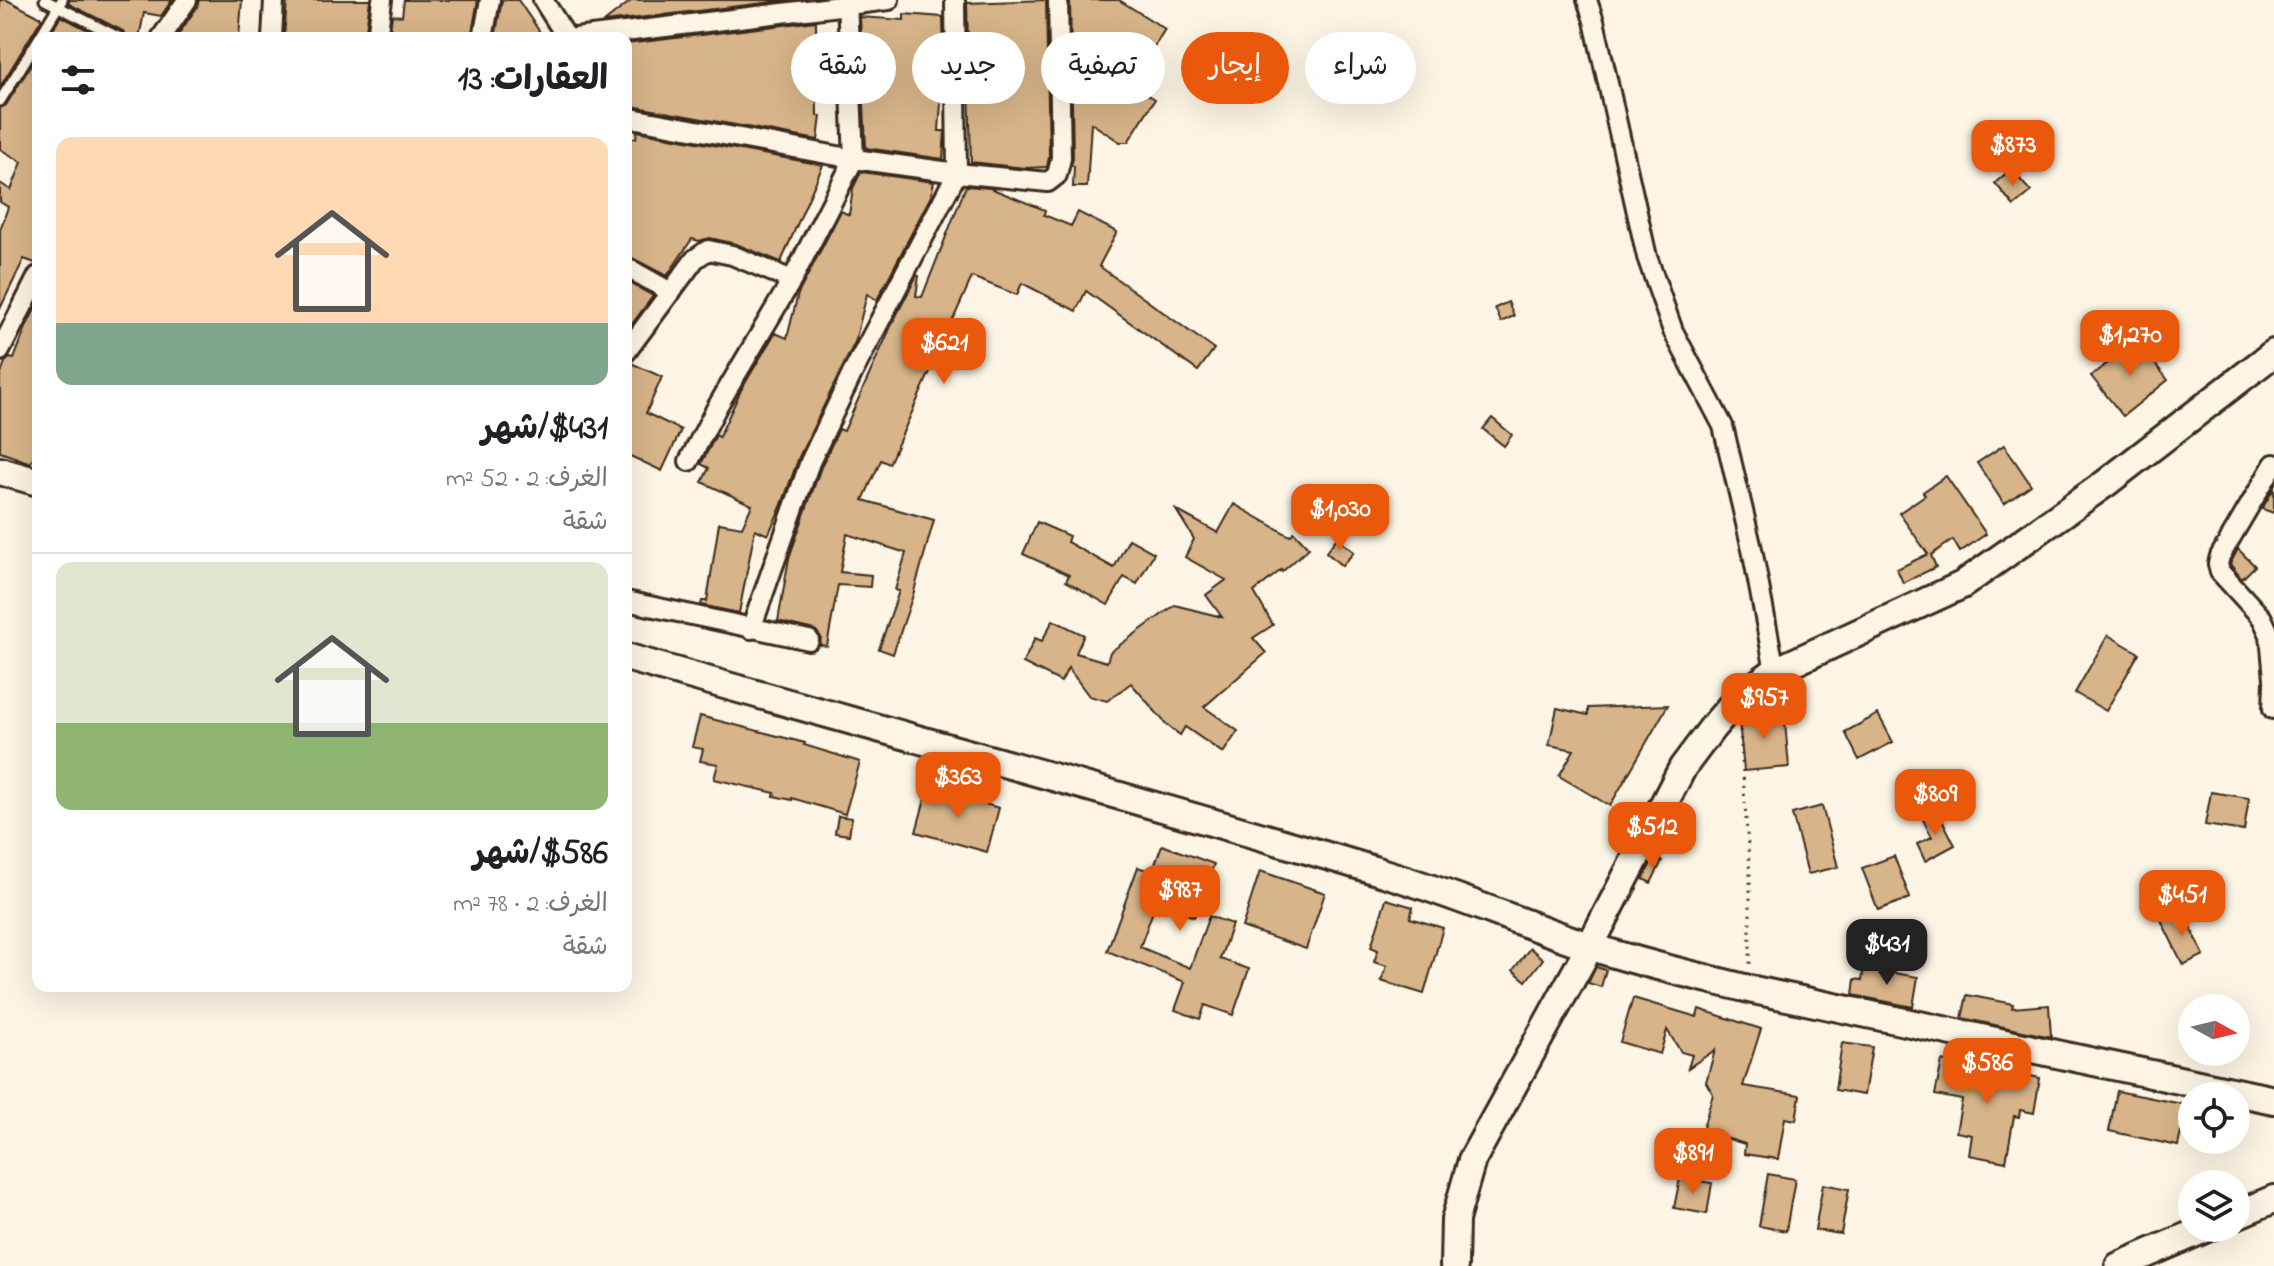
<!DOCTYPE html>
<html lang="ar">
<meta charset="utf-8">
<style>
:root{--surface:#fff;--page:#f2f2f2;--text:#202124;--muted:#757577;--line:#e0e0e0;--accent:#ea580c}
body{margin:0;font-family:"Indie Flower","Playpen Sans Arabic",sans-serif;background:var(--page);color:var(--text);direction:rtl;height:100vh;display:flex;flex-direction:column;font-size:30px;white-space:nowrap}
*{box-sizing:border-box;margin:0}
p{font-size:26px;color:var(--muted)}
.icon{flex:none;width:44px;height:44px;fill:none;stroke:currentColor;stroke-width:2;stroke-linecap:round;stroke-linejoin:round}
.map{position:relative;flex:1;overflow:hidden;direction:ltr}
.side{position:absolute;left:32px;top:32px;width:600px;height:960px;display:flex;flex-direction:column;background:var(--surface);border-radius:16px;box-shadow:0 8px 32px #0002;direction:rtl}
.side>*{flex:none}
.banner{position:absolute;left:656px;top:32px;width:760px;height:72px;direction:rtl;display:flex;gap:16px}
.needle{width:52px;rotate:98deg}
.fabs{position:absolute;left:2178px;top:994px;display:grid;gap:16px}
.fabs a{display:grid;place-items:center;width:72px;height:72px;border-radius:50%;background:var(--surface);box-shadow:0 8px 32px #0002;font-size:40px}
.price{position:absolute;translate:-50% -68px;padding:0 18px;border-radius:16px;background:var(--accent);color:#fff;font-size:26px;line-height:52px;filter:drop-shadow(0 2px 4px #0008)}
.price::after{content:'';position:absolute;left:50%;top:48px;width:24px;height:18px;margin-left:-12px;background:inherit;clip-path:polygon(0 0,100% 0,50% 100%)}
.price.current{background:#222;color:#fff}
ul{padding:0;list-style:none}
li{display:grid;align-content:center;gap:16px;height:424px;padding:0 24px}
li+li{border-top:2px solid var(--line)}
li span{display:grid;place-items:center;height:248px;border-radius:16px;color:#555}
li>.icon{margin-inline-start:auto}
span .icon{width:144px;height:144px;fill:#fffc;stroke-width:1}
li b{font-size:34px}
h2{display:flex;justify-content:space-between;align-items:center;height:96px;padding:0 24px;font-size:34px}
.chip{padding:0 28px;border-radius:36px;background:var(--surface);box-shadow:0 8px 32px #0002;font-size:28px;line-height:72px}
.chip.current{background:var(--accent);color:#fff}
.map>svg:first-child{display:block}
.building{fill:#d7b489;stroke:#3b2a1e;stroke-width:2}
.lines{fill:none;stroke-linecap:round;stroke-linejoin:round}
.lane-casing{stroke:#3b2a1e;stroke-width:15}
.street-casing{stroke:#3b2a1e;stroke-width:24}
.secondary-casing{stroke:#3b2a1e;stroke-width:32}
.path{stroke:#3b2a1e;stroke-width:3;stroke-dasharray:2 6;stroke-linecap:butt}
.lane{stroke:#fcf5e5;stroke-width:9}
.street{stroke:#fcf5e5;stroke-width:18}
.secondary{stroke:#fcf5e5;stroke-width:26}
</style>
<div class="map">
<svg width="2274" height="1266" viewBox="0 0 2274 1266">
<rect width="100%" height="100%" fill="#fcf5e5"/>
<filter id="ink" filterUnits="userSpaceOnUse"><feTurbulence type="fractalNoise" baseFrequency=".0125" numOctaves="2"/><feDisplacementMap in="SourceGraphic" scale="16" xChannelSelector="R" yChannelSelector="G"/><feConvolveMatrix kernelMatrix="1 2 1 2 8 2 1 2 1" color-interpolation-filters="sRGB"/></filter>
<g filter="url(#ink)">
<g class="building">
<polygon points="0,0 7,0 42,18 0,87"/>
<polygon points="69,0 172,0 161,16 144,13 139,38 127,38 123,31 69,4"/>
<polygon points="199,0 242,0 239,38 176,38 197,7"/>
<polygon points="287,0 370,0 365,38 284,38"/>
<polygon points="404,0 478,0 471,38 389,38 392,15 402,16"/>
<polygon points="502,0 518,0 544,38 495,38"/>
<polygon points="632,0 789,0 604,22"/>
<polygon points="1046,0 1049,157 1047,167 1025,168 971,162 967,3"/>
<polygon points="1070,0 1119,0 1165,29 1131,84 1155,99 1128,142 1120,142 1091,123 1087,187 1073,187 1074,166 1071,166 1073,158"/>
<polygon points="904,14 943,17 944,59 939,131 945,131 943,159 866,148 860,17 904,20"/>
<polygon points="61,16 103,38 48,38"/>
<polygon points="816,21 817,116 821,116 818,140 626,105 626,44"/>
<polygon points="38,54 38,264 24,259 0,309 0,230 8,207 0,202 0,183 11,190 22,162 0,149 0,108 6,105"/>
<polygon points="637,131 823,165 781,262 736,244 710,238 699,241 692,239 667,276 626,255 626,139 636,138"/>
<polygon points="2011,169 2031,192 2014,206 1995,183"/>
<polygon points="861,172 934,182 931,196 877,300 867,294 855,342 799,457 781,507 768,535 755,529 739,613 701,605 702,601 707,601 719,523 742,527 752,505 702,482 709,468 701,464 716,435 719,437 741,390 775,333 787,338 798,294 841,211 849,215 853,188"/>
<polygon points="966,186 990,188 1045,210 1044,215 1071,226 1078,212 1117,232 1099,266 1214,349 1198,371 1086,291 1076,311 1022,283 1017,295 972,277 889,464 881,460 863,500 934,520 913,595 893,654 879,649 899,591 895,590 906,553 847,534 840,572 871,575 870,587 838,585 827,646 820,645 821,637 816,631 778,621 789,558 821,467 839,429 844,431 892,324 917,275 919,276 916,296 922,297"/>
<polygon points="626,281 653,296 626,332"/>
<polygon points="1508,302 1514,316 1501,322 1495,308"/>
<polygon points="38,303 38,444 31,463 0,452 0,376 5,362 10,358 14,359 27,325"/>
<polygon points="2136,340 2168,380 2123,416 2091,376"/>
<polygon points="631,363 662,377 646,413 681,430 662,471 626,454 626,364"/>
<polygon points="1492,418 1512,435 1504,446 1483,429"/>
<polygon points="2004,445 2031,485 2004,504 1977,463"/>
<polygon points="1946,476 1986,534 1960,552 1953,540 1931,555 1936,567 1903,583 1897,569 1928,554 1899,513 1925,495 1923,492"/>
<polygon points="2274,488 2274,513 2262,509"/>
<polygon points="1234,504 1290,536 1294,532 1309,548 1282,572 1281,570 1254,592 1273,625 1253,638 1266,653 1204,707 1238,731 1223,753 1185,727 1180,735 1167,725 1131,683 1107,701 1089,696 1068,668 1061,682 1023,663 1035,638 1042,641 1053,620 1084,635 1076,653 1107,662 1110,652 1175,605 1222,617 1206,595 1226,580 1185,557 1194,539 1176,510 1218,533"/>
<polygon points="1037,522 1069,536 1067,542 1114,568 1129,539 1154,553 1137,584 1124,577 1108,605 1066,581 1069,575 1023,554"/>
<polygon points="1337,538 1354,552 1342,566 1326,552"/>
<polygon points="2238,549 2255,566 2242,579 2230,564"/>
<polygon points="2108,635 2139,653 2106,711 2075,693"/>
<polygon points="1668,705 1610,806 1559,776 1574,750 1549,745 1557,708 1588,715 1588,708"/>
<polygon points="1784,711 1789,767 1744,771 1739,721 1745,715"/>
<polygon points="1878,714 1893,742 1859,760 1845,732"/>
<polygon points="700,716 805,743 804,745 860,762 845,814 792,798 792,800 774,796 775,793 714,779 718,764 700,761 703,749 692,747"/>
<polygon points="928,788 999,808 987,852 916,832"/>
<polygon points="2211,792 2249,798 2244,831 2205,825"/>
<polygon points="1822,806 1838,867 1808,874 1792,814"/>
<polygon points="1937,810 1955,845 1925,861 1917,844 1932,837 1922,818"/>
<polygon points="838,816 852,818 849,835 835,833"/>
<polygon points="1162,845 1214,864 1194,917 1156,903 1140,947 1190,968 1209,916 1232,924 1220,959 1249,969 1233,1015 1205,1005 1200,1019 1175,1010 1185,982 1107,951 1138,867 1152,872"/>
<polygon points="1894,856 1910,898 1878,910 1862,868"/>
<polygon points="1654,857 1662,861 1651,883 1643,879"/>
<polygon points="1260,871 1325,893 1306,949 1242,927"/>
<polygon points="1386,899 1413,907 1410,918 1443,928 1424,994 1381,981 1387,966 1374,962 1378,950 1371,947"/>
<polygon points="2182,910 2204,955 2183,965 2161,920"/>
<polygon points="1530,948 1543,959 1526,981 1513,970"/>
<polygon points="1596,967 1606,970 1601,987 1588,983"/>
<polygon points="1864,968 1918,977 1913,1007 1853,995 1855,979 1862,980"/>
<polygon points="1967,995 2013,1004 2012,1008 2049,1005 2051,1037 1962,1018"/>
<polygon points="1633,998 1697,1017 1699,1009 1761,1029 1743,1086 1800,1095 1796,1120 1785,1118 1778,1159 1744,1154 1745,1144 1702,1131 1713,1094 1706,1082 1715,1050 1688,1068 1692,1055 1681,1052 1667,1030 1660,1054 1620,1042"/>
<polygon points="1842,1043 1872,1047 1864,1095 1835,1090"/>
<polygon points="1942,1061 1990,1069 1989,1075 2023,1081 2025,1075 2040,1078 2034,1113 2020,1110 2019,1117 2014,1116 2006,1162 1969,1155 1972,1135 1956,1132 1962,1100 1935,1095"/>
<polygon points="2117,1091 2187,1105 2178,1146 2109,1131"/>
<polygon points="1768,1174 1795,1179 1786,1231 1759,1226"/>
<polygon points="1680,1178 1712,1183 1707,1214 1674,1208"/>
<polygon points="1823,1184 1849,1189 1841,1234 1815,1230"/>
</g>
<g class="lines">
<defs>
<g id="lane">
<polyline points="45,0 120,38"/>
<polyline points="39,38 62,0"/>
<polyline points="0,101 38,40"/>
</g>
<g id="street">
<polyline points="543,0 567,38"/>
<polyline points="1587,0 1594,21 1647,257 1673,331 1723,426 1752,549 1775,671"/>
<polyline points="161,38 187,0"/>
<polyline points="272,38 274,0"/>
<polyline points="377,38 382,0"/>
<polyline points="483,38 490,0"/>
<polyline points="575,38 889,0"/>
<polyline points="626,117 854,159 957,173 1048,182 1057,175 1061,158 1058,0"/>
<polyline points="626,267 671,292"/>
<polyline points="0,351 38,276"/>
<polyline points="626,352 695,259 708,250 732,255 792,280"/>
<polyline points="689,461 717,407 792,280 854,159 847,0"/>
<polyline points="2274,464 2220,556 2218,564 2220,572 2262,618 2270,635 2274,679"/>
<polyline points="626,601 809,640"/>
<polyline points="751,629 810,462 852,374 957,173 955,0"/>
<polyline points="2273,709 2274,682"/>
</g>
<g id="secondary">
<polyline points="0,471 38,482"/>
<path d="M 626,657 C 879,730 1135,797 1387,874 C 1456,895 1523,924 1592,947 C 1643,964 1697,976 1749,989 L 2274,1100"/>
<polyline points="2236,1215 2274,1199"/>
<polyline points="1454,1266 1455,1220 1472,1160 1590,946 1683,767 1713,727 1738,698 1775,671 1962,585 2106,483 2274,353"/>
<polyline points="2119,1266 2207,1228"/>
</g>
</defs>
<use href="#lane" class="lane-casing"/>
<use href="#street" class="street-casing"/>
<use href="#secondary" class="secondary-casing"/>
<polyline class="path" points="1740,730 1750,876 1750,966"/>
<use href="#lane" class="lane"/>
<use href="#street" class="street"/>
<use href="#secondary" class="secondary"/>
</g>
</g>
</svg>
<div class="fabs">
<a><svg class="needle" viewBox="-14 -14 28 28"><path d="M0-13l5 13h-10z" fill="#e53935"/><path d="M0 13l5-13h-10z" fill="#757577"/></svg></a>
<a><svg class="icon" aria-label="locate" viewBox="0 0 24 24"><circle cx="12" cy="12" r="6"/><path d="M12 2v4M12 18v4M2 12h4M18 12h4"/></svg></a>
<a><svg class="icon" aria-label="layers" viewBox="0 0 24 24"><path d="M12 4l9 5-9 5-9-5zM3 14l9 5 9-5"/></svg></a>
</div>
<b class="price" style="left:2013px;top:188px">$873</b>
<b class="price" style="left:2130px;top:378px">$1,270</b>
<b class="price" style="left:944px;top:386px">$621</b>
<b class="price" style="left:1340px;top:552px">$1,030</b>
<b class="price" style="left:1764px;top:741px">$957</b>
<b class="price" style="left:958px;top:820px">$363</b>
<b class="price" style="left:1935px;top:837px">$809</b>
<b class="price" style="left:1652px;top:870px">$512</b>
<b class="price" style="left:1180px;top:933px">$987</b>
<b class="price" style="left:2182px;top:938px">$451</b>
<b class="price current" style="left:1887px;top:987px">$431</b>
<b class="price" style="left:1987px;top:1106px">$586</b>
<b class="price" style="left:1693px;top:1196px">$891</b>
<div class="banner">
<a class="chip">شراء</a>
<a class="chip current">إيجار</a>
<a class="chip">تصفية</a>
<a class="chip">جديد</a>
<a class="chip">شقة</a>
</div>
<section class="side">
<h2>العقارات: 13<svg class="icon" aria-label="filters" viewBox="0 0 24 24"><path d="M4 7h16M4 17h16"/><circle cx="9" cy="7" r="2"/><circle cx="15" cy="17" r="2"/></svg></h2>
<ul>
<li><span style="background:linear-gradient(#ffd9b3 75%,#7fa58c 0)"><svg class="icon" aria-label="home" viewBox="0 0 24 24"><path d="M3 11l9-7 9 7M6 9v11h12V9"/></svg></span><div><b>$431/شهر</b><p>الغرف: 2 · 52 m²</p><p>شقة</p></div></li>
<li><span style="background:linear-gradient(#dfe7d0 65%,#8fb573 0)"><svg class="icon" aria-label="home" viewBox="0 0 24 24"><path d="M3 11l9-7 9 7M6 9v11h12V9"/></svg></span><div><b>$586/شهر</b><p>الغرف: 2 · 78 m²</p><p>شقة</p></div></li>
</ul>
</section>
</div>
